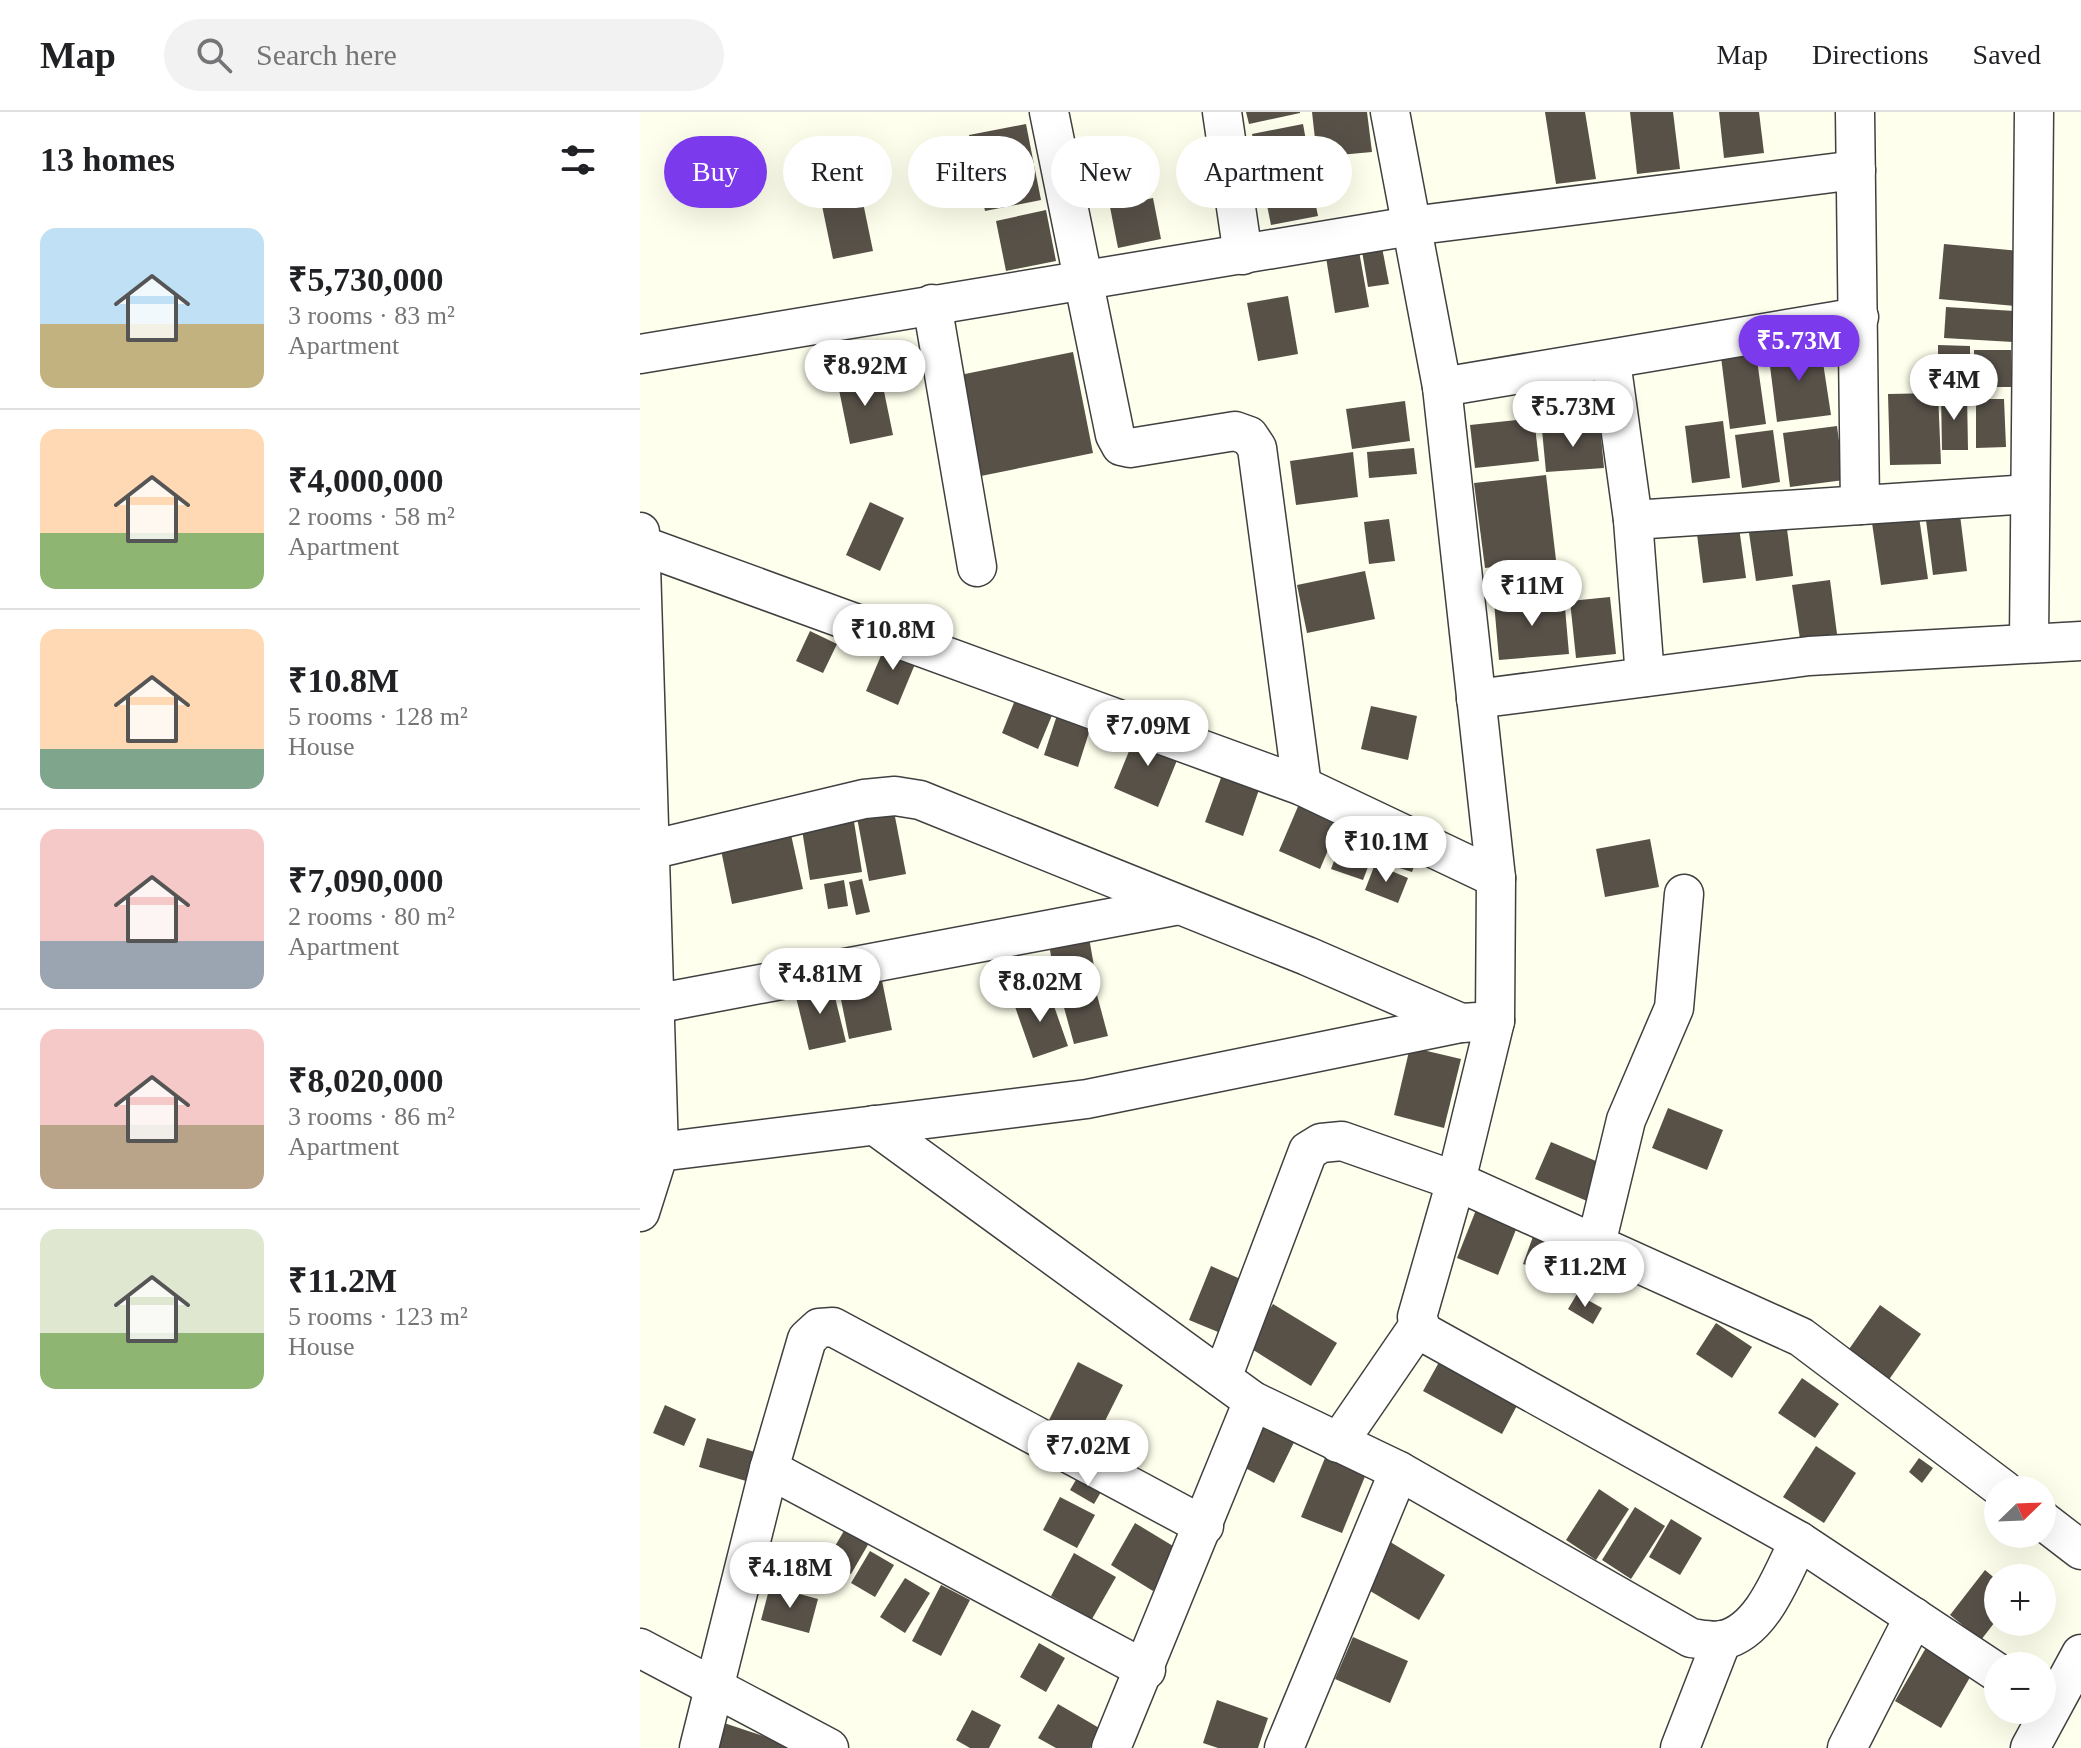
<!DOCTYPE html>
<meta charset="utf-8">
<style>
:root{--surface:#fff;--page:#f2f2f2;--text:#202124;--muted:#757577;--line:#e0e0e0;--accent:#7c3aed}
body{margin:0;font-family:"Times New Roman",serif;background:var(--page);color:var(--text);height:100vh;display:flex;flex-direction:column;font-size:30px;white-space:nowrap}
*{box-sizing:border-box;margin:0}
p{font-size:26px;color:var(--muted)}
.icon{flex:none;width:44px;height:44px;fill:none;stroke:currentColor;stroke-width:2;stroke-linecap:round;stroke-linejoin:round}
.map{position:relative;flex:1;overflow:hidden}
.panel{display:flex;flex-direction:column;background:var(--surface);width:640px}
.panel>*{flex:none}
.top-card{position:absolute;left:24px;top:24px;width:760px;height:72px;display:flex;gap:16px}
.needle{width:52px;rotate:67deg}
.tools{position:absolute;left:1344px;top:1364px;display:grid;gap:16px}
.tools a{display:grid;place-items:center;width:72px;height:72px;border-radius:50%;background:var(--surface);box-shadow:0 8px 32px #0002;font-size:40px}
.price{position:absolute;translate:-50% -68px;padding:0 18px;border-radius:28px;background:#fff;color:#222;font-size:26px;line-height:52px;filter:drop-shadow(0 2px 4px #0008)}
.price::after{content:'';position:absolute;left:50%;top:48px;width:24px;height:18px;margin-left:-12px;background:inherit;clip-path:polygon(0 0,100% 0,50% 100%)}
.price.active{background:var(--accent);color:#fff}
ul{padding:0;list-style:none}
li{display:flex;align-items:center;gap:24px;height:200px;padding:0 40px}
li+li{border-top:2px solid var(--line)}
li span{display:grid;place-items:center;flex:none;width:224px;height:160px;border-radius:16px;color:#555}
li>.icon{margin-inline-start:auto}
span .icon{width:96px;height:96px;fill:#fffc;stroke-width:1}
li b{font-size:34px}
h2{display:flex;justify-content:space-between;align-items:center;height:96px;padding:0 40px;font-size:34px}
.pill{padding:0 28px;border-radius:36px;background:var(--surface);box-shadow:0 8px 32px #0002;font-size:28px;line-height:72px}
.pill.active{background:var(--accent);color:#fff}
header{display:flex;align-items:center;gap:48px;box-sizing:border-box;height:112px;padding:0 40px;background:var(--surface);border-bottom:2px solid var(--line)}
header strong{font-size:38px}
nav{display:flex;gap:44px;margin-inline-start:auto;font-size:28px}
.search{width:560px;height:72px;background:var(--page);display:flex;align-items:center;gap:20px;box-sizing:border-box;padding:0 28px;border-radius:44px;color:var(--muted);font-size:30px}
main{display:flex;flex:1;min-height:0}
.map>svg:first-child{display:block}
.building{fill:#575148}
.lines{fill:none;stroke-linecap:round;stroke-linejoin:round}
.minor-casing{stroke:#404040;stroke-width:41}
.minor{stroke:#fff;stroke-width:38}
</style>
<header>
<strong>Map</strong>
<div class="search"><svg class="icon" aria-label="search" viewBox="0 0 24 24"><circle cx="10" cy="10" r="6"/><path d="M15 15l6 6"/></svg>Search here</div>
<nav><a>Map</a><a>Directions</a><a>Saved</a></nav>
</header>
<main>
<section class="panel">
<h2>13 homes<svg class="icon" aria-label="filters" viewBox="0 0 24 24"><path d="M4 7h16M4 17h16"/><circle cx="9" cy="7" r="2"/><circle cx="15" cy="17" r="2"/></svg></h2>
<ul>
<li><span style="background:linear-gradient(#bfe0f5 60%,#c2b280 0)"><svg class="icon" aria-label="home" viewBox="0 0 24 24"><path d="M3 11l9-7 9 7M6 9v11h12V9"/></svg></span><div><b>₹5,730,000</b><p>3 rooms · 83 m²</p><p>Apartment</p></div></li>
<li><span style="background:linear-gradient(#ffd9b3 65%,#8fb573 0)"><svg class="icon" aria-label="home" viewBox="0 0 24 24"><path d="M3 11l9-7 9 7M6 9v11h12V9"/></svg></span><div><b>₹4,000,000</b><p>2 rooms · 58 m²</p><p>Apartment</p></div></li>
<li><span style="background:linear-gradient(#ffd9b3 75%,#7fa58c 0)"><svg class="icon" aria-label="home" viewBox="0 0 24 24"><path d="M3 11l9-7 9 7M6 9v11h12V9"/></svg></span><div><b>₹10.8M</b><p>5 rooms · 128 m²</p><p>House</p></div></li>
<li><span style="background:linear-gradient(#f6c9c9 70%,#9aa5b1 0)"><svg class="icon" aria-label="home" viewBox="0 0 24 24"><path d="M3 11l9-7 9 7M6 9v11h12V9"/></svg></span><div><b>₹7,090,000</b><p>2 rooms · 80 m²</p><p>Apartment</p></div></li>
<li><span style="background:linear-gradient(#f6c9c9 60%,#b9a48a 0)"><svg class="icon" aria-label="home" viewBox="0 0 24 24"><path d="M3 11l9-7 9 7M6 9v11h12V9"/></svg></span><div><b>₹8,020,000</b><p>3 rooms · 86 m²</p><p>Apartment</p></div></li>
<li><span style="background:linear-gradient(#dfe7d0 65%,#8fb573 0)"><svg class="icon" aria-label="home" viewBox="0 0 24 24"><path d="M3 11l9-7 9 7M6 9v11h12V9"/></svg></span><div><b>₹11.2M</b><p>5 rooms · 123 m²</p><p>House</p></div></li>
</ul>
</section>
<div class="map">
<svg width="1441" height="1636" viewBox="0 0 1441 1636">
<rect width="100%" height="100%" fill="#ffffed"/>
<g class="building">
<polygon points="606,0 660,0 660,1 609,12"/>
<polygon points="672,0 727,0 732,40 677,45"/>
<polygon points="905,0 945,0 956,67 916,72"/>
<polygon points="990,0 1033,0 1040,57 997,62"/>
<polygon points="1079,0 1119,0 1124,41 1084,46"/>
<polygon points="386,12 401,88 345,99 329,23"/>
<polygon points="663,12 669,45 619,55 612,22"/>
<polygon points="668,54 678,104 631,113 621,64"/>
<polygon points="220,76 233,139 193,147 180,84"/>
<polygon points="513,86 521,127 478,136 470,95"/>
<polygon points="406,98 416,149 366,159 356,109"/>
<polygon points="717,128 729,195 695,201 684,133"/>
<polygon points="741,130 749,172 728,175 721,133"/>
<polygon points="1304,132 1380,139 1375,194 1299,187"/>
<polygon points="648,184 658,242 618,249 607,191"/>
<polygon points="1306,195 1375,199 1373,230 1304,226"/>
<polygon points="1180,231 1191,303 1137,310 1128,238"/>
<polygon points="1298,233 1330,234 1330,269 1298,270"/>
<polygon points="1334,238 1371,238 1372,275 1335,275"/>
<polygon points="433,240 453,341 341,364 320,263"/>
<polygon points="1116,241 1126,312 1090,317 1081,245"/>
<polygon points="240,260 253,323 210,332 197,268"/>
<polygon points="1298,281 1301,352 1250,353 1248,282"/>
<polygon points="1301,281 1327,281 1328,338 1302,338"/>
<polygon points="1336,287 1364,287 1366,335 1336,336"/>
<polygon points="765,289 770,329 712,337 706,297"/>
<polygon points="894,306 899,349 835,356 830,313"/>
<polygon points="1083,309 1090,366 1052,371 1045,314"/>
<polygon points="960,314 964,356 906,360 902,318"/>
<polygon points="1197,314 1204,368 1150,375 1143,321"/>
<polygon points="1133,318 1140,370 1102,376 1095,323"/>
<polygon points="774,336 777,362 729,366 727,340"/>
<polygon points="713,340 718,385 656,393 650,349"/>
<polygon points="906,363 916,448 845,456 834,371"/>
<polygon points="230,390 264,406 240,459 206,443"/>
<polygon points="1277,391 1288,467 1241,473 1230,397"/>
<polygon points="1320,403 1327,459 1293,463 1286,408"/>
<polygon points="749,407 755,449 729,452 724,410"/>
<polygon points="1098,408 1106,466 1063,471 1056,414"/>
<polygon points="1146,409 1153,464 1116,469 1108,414"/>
<polygon points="725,459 735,507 667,521 657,473"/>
<polygon points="1190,468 1197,522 1160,527 1152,473"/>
<polygon points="924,484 929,542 859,548 854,490"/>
<polygon points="970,485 976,542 936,546 930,489"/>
<polygon points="170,519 197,532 183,561 156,549"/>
<polygon points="248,527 280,540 258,593 226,579"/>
<polygon points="381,573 418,589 398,637 362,621"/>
<polygon points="731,594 777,604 768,648 721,637"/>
<polygon points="419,597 453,608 438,655 404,643"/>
<polygon points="498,617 542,636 518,695 474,676"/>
<polygon points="586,652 623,666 603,724 565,710"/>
<polygon points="665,678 706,696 680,757 639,739"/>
<polygon points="252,689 266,762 229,769 215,695"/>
<polygon points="212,697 222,760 170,768 160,705"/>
<polygon points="712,701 744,713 723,768 691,757"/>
<polygon points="150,718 163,777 92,792 80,733"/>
<polygon points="743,720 782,732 772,760 734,748"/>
<polygon points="1010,727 1019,775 965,785 956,737"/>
<polygon points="735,752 768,766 758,791 725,778"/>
<polygon points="222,767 230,800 216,803 209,770"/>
<polygon points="204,768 208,794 188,797 184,772"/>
<polygon points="448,820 457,871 417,878 408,827"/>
<polygon points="239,854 252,918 209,927 196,863"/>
<polygon points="191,869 206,930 169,938 154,877"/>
<polygon points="408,877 428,934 393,946 373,889"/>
<polygon points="457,883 468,924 434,932 423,892"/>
<polygon points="770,935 821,947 804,1016 754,1003"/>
<polygon points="1028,996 1083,1018 1067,1058 1012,1036"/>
<polygon points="911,1030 963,1052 947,1089 895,1067"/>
<polygon points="836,1098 877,1115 858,1163 817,1146"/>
<polygon points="895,1119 921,1128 909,1161 883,1152"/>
<polygon points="571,1154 605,1169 583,1222 549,1208"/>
<polygon points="937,1182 962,1196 953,1212 928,1197"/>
<polygon points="633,1192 697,1231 671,1274 607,1234"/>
<polygon points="1240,1193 1281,1222 1248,1269 1207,1240"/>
<polygon points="1076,1211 1112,1235 1092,1266 1056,1242"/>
<polygon points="803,1243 881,1286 862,1322 783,1279"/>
<polygon points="438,1250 483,1273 454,1331 409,1308"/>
<polygon points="1162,1266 1199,1292 1175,1326 1138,1301"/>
<polygon points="25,1293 56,1307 44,1334 13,1321"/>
<polygon points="621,1294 662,1314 634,1371 594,1350"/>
<polygon points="67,1326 115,1340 106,1369 59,1355"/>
<polygon points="1176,1334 1216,1361 1184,1411 1143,1385"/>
<polygon points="689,1336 730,1352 702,1421 661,1405"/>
<polygon points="1279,1346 1293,1356 1282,1371 1269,1360"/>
<polygon points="441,1359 465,1373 454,1392 430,1378"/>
<polygon points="959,1377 989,1397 956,1448 926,1428"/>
<polygon points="420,1385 455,1403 437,1436 403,1418"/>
<polygon points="995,1395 1025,1414 991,1467 962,1448"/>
<polygon points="1031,1407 1062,1426 1040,1463 1009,1445"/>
<polygon points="495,1411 538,1437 513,1479 471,1453"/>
<polygon points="205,1417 229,1431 211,1462 187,1448"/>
<polygon points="747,1428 805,1463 779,1508 720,1473"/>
<polygon points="230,1439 254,1453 235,1485 211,1471"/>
<polygon points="434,1441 476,1465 452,1507 411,1484"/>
<polygon points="1345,1458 1358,1469 1358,1506 1341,1528 1310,1503"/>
<polygon points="265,1466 290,1481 265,1521 240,1505"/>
<polygon points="301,1473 330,1488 301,1544 272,1529"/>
<polygon points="130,1474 178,1487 169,1521 121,1508"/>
<polygon points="713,1525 768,1549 750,1591 695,1567"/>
<polygon points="399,1531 425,1546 406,1580 380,1565"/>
<polygon points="1287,1534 1333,1560 1301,1616 1255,1589"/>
<polygon points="577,1588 628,1606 618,1636 578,1636 563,1631"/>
<polygon points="418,1592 461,1617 450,1636 416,1636 398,1626"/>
<polygon points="332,1598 361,1613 349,1636 330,1636 316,1628"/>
<polygon points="81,1610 156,1635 156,1636 72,1636"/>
</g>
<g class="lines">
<defs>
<g id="minor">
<polyline points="409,0 475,323 481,334 490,336 595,319 609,324 617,336 662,674"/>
<polyline points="582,0 603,143"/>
<polyline points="750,0 802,275 856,766 855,909 816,1069 777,1205 783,1220 1159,1429 1358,1561"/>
<polyline points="1215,0 1220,393"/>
<polyline points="292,192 337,455"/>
<polyline points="0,242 771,114 1216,58"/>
<polyline points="971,249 993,408 1005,565"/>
<polyline points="802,275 1219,205"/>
<polyline points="993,408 1390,382"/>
<polyline points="0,420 19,1040 0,1100"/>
<polyline points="1,433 662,674 856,766"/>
<polyline points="1389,529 1394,0"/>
<polyline points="836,587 1169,544 1441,529"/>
<polyline points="10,738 224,687 255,684 280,688 667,844 821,911"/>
<polyline points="14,892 539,793"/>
<path d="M 234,1013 L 613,1289 L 759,1359 L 1051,1526 C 1060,1527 1073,1530 1083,1528 C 1123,1519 1142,1462 1159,1429"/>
<polyline points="0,1037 19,1040 447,987 821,911 855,909"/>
<polyline points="956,1132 986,1008 1034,896 1044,782"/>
<polyline points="582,1266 668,1039 681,1031 702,1029 816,1069 1161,1225 1364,1378"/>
<polyline points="698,1331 779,1213"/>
<polyline points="129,1357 506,1558"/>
<polyline points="1402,1408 1441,1438"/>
<polyline points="0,1536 189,1636"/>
<polyline points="59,1636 129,1357 167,1227 179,1216 193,1215 564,1414"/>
<polyline points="471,1636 613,1289"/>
<polyline points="644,1636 759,1359"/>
<polyline points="1040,1636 1082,1528"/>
<polyline points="1207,1636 1274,1505"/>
<polyline points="1390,1636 1441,1542"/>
</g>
</defs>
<use href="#minor" class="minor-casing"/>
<use href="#minor" class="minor"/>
</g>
</svg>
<div class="tools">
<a><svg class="needle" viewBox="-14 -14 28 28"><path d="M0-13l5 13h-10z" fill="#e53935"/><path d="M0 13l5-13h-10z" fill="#757577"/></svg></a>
<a>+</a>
<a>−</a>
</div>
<b class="price active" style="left:1159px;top:271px">₹5.73M</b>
<b class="price" style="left:225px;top:296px">₹8.92M</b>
<b class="price" style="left:1314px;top:310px">₹4M</b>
<b class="price" style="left:933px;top:337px">₹5.73M</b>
<b class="price" style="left:892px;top:516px">₹11M</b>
<b class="price" style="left:253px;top:560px">₹10.8M</b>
<b class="price" style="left:508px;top:656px">₹7.09M</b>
<b class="price" style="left:746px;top:772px">₹10.1M</b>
<b class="price" style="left:180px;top:904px">₹4.81M</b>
<b class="price" style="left:400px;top:912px">₹8.02M</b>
<b class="price" style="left:945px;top:1197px">₹11.2M</b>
<b class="price" style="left:448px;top:1376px">₹7.02M</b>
<b class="price" style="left:150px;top:1498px">₹4.18M</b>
<div class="top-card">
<a class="pill active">Buy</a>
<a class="pill">Rent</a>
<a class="pill">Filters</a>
<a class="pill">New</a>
<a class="pill">Apartment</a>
</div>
</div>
</main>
